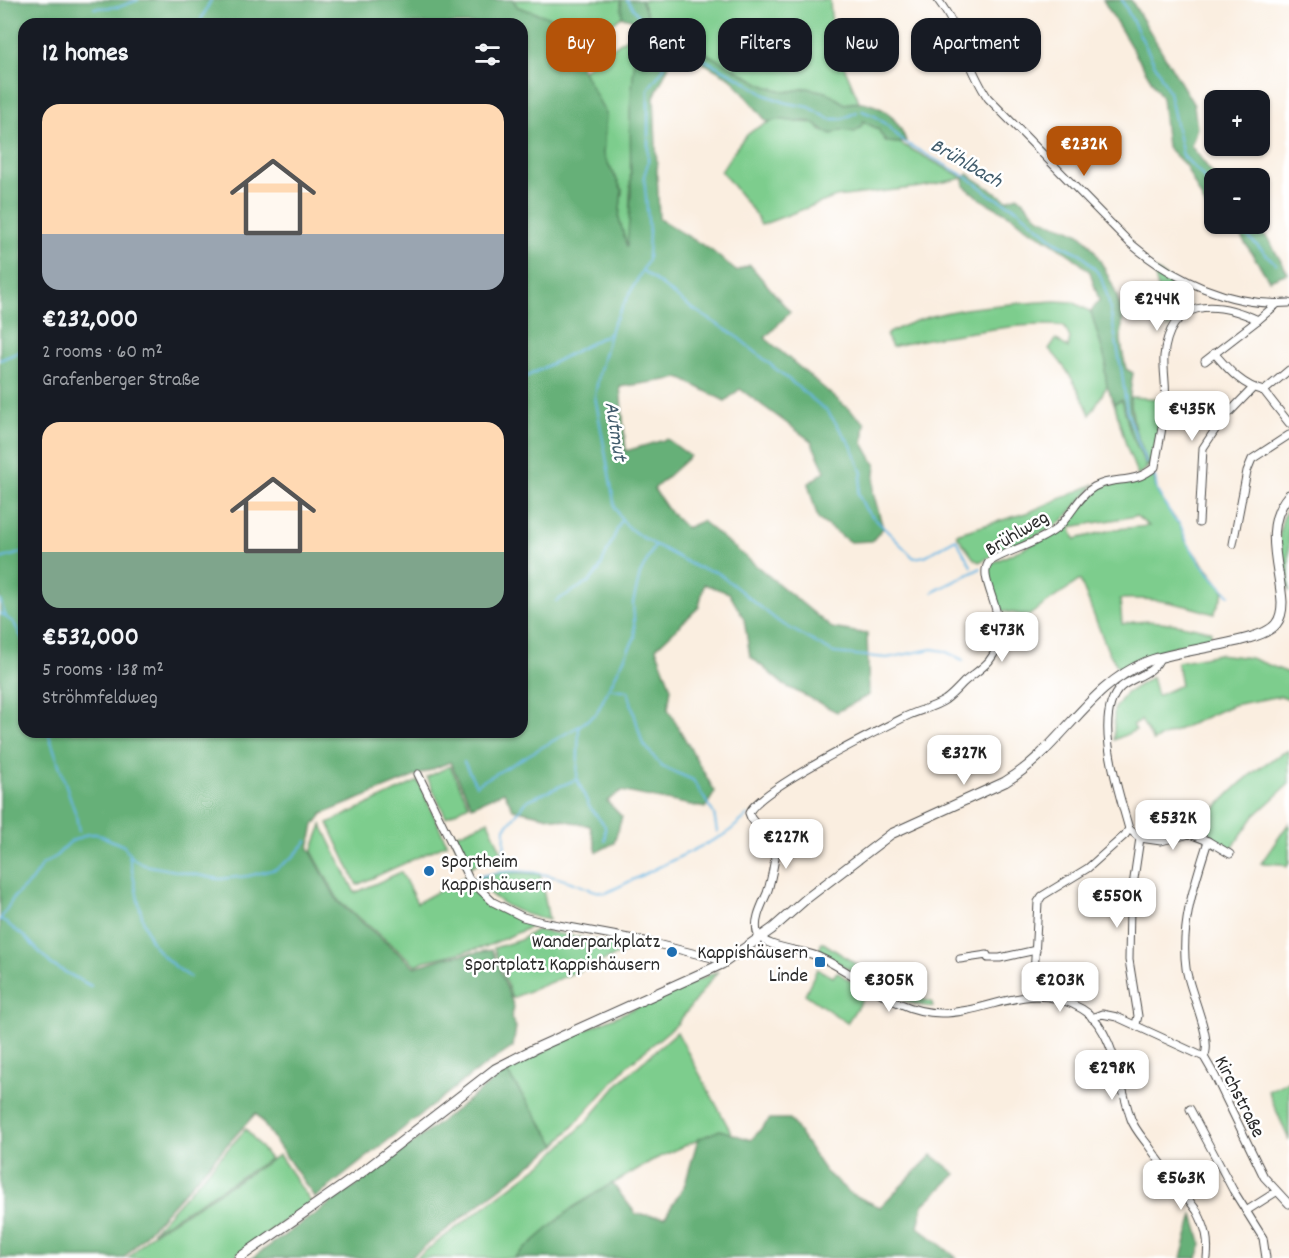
<!DOCTYPE html>
<meta charset="utf-8">
<style>
:root{--surface:#171b24;--page:#242831;--text:#f1f3f6;--muted:#9ea1a6;--accent:#b45309}
body{margin:0;font-family:Dekko,sans-serif;background:var(--page);color:var(--text);height:100vh;display:flex;flex-direction:column;font-size:22px;white-space:nowrap}
*{box-sizing:border-box;margin:0}
p{font-size:20px;color:var(--muted)}
.icon{flex:none;width:33px;height:33px;fill:none;stroke:currentColor;stroke-width:2;stroke-linecap:round;stroke-linejoin:round}
.map{position:relative;flex:1;overflow:hidden}
.panel{position:absolute;left:18px;top:18px;width:510px;height:720px;display:flex;flex-direction:column;background:var(--surface);border-radius:18px;box-shadow:0 2px 4px #0004}
.panel>*{flex:none}
.top-card{position:absolute;left:546px;top:18px;width:570px;height:54px;display:flex;gap:12px}
.tools{position:absolute;left:1204px;top:90px;display:grid;gap:12px}
.tools a{display:grid;place-items:center;width:66px;height:66px;border-radius:12px;background:var(--surface);box-shadow:0 2px 4px #0004;font-size:30px}
.price{position:absolute;translate:-50% -51px;padding:0 14px;border-radius:12px;background:#fff;color:#222;font-size:20px;line-height:39px;filter:drop-shadow(0 2px 3px #0008)}
.price::after{content:'';position:absolute;left:50%;top:36px;width:18px;height:14px;margin-left:-9px;background:inherit;clip-path:polygon(0 0,100% 0,50% 100%)}
.price.current{background:var(--accent);color:#fff}
ul{padding:0;list-style:none}
li{display:grid;align-content:center;gap:12px;height:318px;padding:0 24px}
li span{display:grid;place-items:center;height:186px;border-radius:18px;color:#555}
li>.icon{margin-inline-start:auto}
span .icon{width:108px;height:108px;fill:#fffc;stroke-width:1}
li b{font-size:26px}
h2{display:flex;justify-content:space-between;align-items:center;height:72px;padding:0 24px;font-size:26px}
.pill{padding:0 21px;border-radius:18px;background:var(--surface);box-shadow:0 2px 4px #0004;font-size:21px;line-height:54px}
.pill.current{background:var(--accent);color:#fff}
.map>svg:first-child{display:block}
.green{fill:#7dcd8d;stroke:#547c5c;stroke-width:1.5;fill-rule:evenodd}
.forest{fill:#66b078;stroke:#486e52;stroke-width:1.5;fill-rule:evenodd}
.lines{fill:none;stroke-linecap:round;stroke-linejoin:round}
.stream{stroke:#6ab8e4;stroke-width:2}
.minor-casing{stroke:#4a4846;stroke-width:9}
.major-casing{stroke:#4a4846;stroke-width:11}
.minor{stroke:#fff;stroke-width:7}
.major{stroke:#fff;stroke-width:9}
.poi-dot{fill:#1f6fb2;stroke:#fff;stroke-width:2}
.labels{text-anchor:middle;stroke-width:5;stroke-linejoin:round;paint-order:stroke}
.street-label{font-size:20px;fill:#2b2b2b;stroke:#fff}
.poi-label{font-size:20px;fill:#2b2b2b;stroke:#fff;text-anchor:end}
.water-label{font-size:21px;font-style:italic;fill:#415c6c;stroke:#fff}
</style>
<div class="map">
<svg width="1289" height="1258" viewBox="0 0 1289 1258">
<rect width="100%" height="100%" fill="#fff"/>
<filter id="ink" filterUnits="userSpaceOnUse"><feTurbulence type="fractalNoise" baseFrequency=".0167" numOctaves="2"/><feDisplacementMap in="SourceGraphic" scale="12" xChannelSelector="R" yChannelSelector="G"/><feConvolveMatrix kernelMatrix="1 2 1 2 8 2 1 2 1" color-interpolation-filters="sRGB"/></filter>
<filter id="wash" filterUnits="userSpaceOnUse"><feTurbulence type="fractalNoise" baseFrequency=".008" numOctaves="4" result="noise"/><feDisplacementMap in="SourceGraphic" scale="24" xChannelSelector="R" yChannelSelector="G"/><feGaussianBlur stdDeviation="1.35" result="paint"/><feColorMatrix in="noise" values="0 0 0 0 0 0 0 0 0 0 0 0 0 0 0 0 0 1.4 0 .05"/><feComposite in="paint" operator="in"/></filter>
<g filter="url(#wash)">
<rect width="100%" height="100%" fill="#faeee0"/>
<g class="green">
<polygon points="513,0 621,0 622,17 570,49 555,19 517,7"/>
<path d="M 641,0 L 830,0 C 831,41 843,64 859,101 L 845,104 L 826,92 L 807,88 L 786,92 L 765,86 L 700,50 L 681,42 L 656,35 Z"/>
<path d="M 637,30 C 629,103 632,176 628,249 L 619,218 L 622,190 L 603,154 L 606,114 L 581,72 Z"/>
<path d="M 783,118 L 797,122 L 814,123 L 822,131 L 832,134 L 862,121 L 878,129 L 886,142 L 900,143 L 964,178 L 921,187 L 836,197 L 761,225 L 753,211 L 721,171 C 741,140 745,128 783,118 Z"/>
<polygon points="1153,269 1168,278 1181,313 1168,328"/>
<path d="M 1055,301 L 1073,302 L 1091,312 L 1106,362 L 1105,371 L 1107,386 L 1090,415 C 1080,391 1068,368 1049,349 L 1056,339 L 1068,348 L 1070,338 L 1064,326 C 1035,323 1008,327 980,331 C 950,335 921,339 892,347 L 886,335 C 934,306 1001,305 1055,301 Z"/>
<polygon points="1130,397 1162,399 1158,435 1151,464 1149,466 1135,430"/>
<polygon points="1122,400 1130,431 1147,468 1138,476 1127,448 1114,403"/>
<path d="M 1152,474 C 1156,480 1155,485 1157,491 C 1163,503 1171,513 1178,523 C 1182,527 1183,534 1185,539 C 1196,559 1214,573 1224,592 L 1214,614 C 1182,604 1153,597 1120,599 L 1122,624 C 1152,617 1181,625 1211,631 L 1211,640 C 1176,644 1150,652 1119,669 L 1108,651 L 1080,580 L 1028,616 L 1002,611 L 989,577 L 990,564 L 1058,532 C 1071,522 1078,501 1094,490 C 1106,481 1121,485 1134,481 C 1140,480 1146,476 1152,474 ZM 1136,516 L 1149,526 L 1116,529 L 1075,539 L 1070,527 Z"/>
<polygon points="1095,484 1063,520 1051,529 979,562 974,559 956,534 1029,512"/>
<path d="M 1289,506 L 1289,592 C 1279,566 1273,530 1289,506 Z"/>
<polygon points="1218,654 1251,658 1289,673 1289,699 1281,696 1233,705 1153,741 1141,720 1133,725 1136,730 1114,740 1114,710 1125,694 1152,677 1157,696 1181,685 1177,662"/>
<path d="M 1289,750 L 1289,784 L 1254,816 L 1231,850 L 1198,830 C 1223,797 1251,769 1289,750 Z"/>
<polygon points="450,766 469,805 446,817 427,777"/>
<polygon points="418,781 447,844 357,885 328,823"/>
<polygon points="488,821 502,853 467,868 451,834 452,832 467,862 456,835"/>
<polygon points="1289,823 1289,862 1287,867 1281,864 1261,863"/>
<path d="M 322,825 L 355,893 L 401,872 L 417,903 L 464,877 C 473,901 512,917 535,925 L 485,947 L 424,961 L 416,965 L 339,901 L 312,851 Z"/>
<path d="M 503,872 L 540,874 L 549,920 C 516,914 498,903 474,880 Z"/>
<polygon points="536,930 637,947 512,998 494,948 520,940"/>
<path d="M 822,942 L 902,994 L 932,1002 L 933,1007 C 891,1004 855,971 819,951 Z"/>
<polygon points="817,969 833,977 837,972 867,992 847,1023 805,994"/>
<polygon points="718,971 677,1024 628,1065 556,1145 506,1071 572,1036"/>
<polygon points="677,1032 732,1134 720,1130 651,1161 572,1208 514,1258 416,1258 548,1159 588,1120 621,1081"/>
<polygon points="1289,1081 1289,1140 1268,1091"/>
<polygon points="246,1129 270,1159 152,1232"/>
<polygon points="279,1155 311,1202 232,1258 128,1258 150,1235"/>
</g>
<g class="forest">
<path d="M 0,0 L 513,0 L 518,7 L 555,19 L 606,114 L 603,154 L 622,190 L 619,218 L 627,247 L 631,195 L 630,112 L 637,30 L 631,19 L 622,17 L 621,0 L 641,0 L 656,35 L 681,42 L 700,50 L 765,86 L 786,92 L 807,88 L 826,92 L 845,104 C 875,98 896,113 906,141 L 900,143 L 886,142 L 878,129 L 863,121 L 861,127 L 855,132 L 841,130 L 832,134 C 821,131 819,125 811,122 C 806,120 802,122 796,122 C 781,120 784,118 767,122 L 731,78 L 683,52 L 670,49 L 669,65 L 654,97 L 659,219 L 711,250 L 736,271 L 750,265 L 790,312 L 765,338 L 865,423 L 863,443 L 876,466 L 873,492 L 883,528 L 872,541 L 850,542 L 818,519 L 808,484 L 825,471 L 811,441 L 740,389 L 725,401 L 680,378 L 620,387 L 626,451 L 667,439 L 690,456 L 654,489 L 669,511 L 686,528 L 702,521 L 832,628 L 867,634 L 869,695 L 837,712 L 784,685 L 750,656 L 744,619 L 729,593 L 704,584 L 699,607 L 656,648 L 671,688 L 668,709 L 715,792 L 705,808 L 621,791 L 607,801 L 622,817 L 614,843 L 597,852 L 590,826 L 513,809 L 504,792 L 472,806 L 450,762 L 322,814 L 314,825 L 309,848 L 338,902 L 415,967 L 447,957 L 492,950 L 514,1007 L 511,1018 L 516,1027 L 513,1047 L 471,1075 L 315,1198 L 256,1113 L 124,1258 L 0,1258 ZM 24,24 L 522,24 L 522,732 L 24,732 Z"/>
<polygon points="1103,0 1131,0 1194,105 1197,128 1191,146 1216,178 1215,215 1207,209 1185,165 1167,147 1162,98"/>
<path d="M 968,174 L 1007,200 L 1017,196 C 1027,202 1029,210 1037,216 C 1050,225 1065,225 1079,234 C 1095,244 1119,295 1122,314 C 1124,321 1121,329 1121,337 C 1121,348 1124,358 1126,369 L 1133,373 C 1132,381 1130,389 1130,397 C 1129,421 1140,444 1149,466 L 1147,468 L 1130,431 L 1122,400 L 1114,403 L 1107,386 L 1105,371 L 1106,362 L 1091,312 L 1099,300 L 1090,272 L 1073,257 L 1048,240 L 1026,228 L 1013,217 L 982,200 L 964,186 L 964,178 Z"/>
<polygon points="1225,224 1254,224 1268,239 1288,273 1269,280 1240,235"/>
<polygon points="506,1071 556,1145 410,1258 252,1258 378,1170"/>
<polygon points="770,1119 790,1119 825,1171 851,1194 880,1207 932,1155 956,1174 923,1205 918,1227 957,1258 514,1258 572,1208 612,1183 636,1214 665,1217 685,1184 698,1139 720,1130 751,1140"/>
<polygon points="1193,1215 1202,1245 1197,1258 1181,1258"/>
</g>
<g class="lines">
<g class="stream">
<polyline points="1122,0 1169,92 1183,156 1202,175 1215,199"/>
<polyline points="94,8 119,7 138,0"/>
<polyline points="199,24 211,0"/>
<polyline points="664,44 672,45"/>
<polyline points="680,47 743,80 765,95 787,103 809,107 829,119 842,119 857,112"/>
<polyline points="862,111 875,116 889,127 904,142 970,179 990,195 1017,209 1056,242 1081,254 1100,275 1108,298 1122,373 1127,412 1146,463"/>
<polyline points="1235,224 1276,264"/>
<polyline points="642,270 690,307 736,336 828,412 851,445 862,473 858,494 866,510 914,558 925,556 956,539 971,566"/>
<polyline points="0,360 24,350"/>
<polyline points="522,379 610,333"/>
<polyline points="1149,475 1152,474 1155,477 1157,491 1174,519 1180,524 1187,542 1201,564 1229,595"/>
<polyline points="656,545 696,567 717,572 779,622 834,653 887,658 932,649 944,651 963,660"/>
<polyline points="0,559 24,552"/>
<polyline points="933,592 981,568"/>
<polyline points="0,600 6,617"/>
<polyline points="556,601 590,581 599,570 621,521"/>
<polyline points="0,613 14,623 24,642"/>
<polyline points="608,688 628,691 642,742 661,766 693,780 714,814 717,832"/>
<polyline points="579,726 577,779 589,806 605,826 605,841"/>
<polyline points="48,732 76,815 79,832"/>
<path d="M 464,762 L 476,785 L 579,726 L 596,714 L 635,637 L 633,603 L 640,574 L 655,545 C 635,533 625,529 615,507 L 595,396 L 599,374 L 612,326 L 648,260 L 649,230 L 644,176 L 648,163 L 648,89 L 664,68 L 664,44 L 654,37 L 627,0"/>
<path d="M 129,856 C 135,879 140,923 152,942 C 161,957 176,968 190,977"/>
<polyline points="504,860 505,828 528,800 577,779"/>
<path d="M 474,878 C 510,867 536,870 571,882 C 582,886 594,892 606,893 L 726,834 L 748,815"/>
<polyline points="1,919 26,938 52,965 91,986"/>
<polyline points="0,920 14,897 31,881 42,865 55,857 70,842 88,834 97,834 124,846 131,857 144,865 219,879 248,876 276,869 294,856 307,841"/>
</g>
</g>
</g>
<g filter="url(#ink)">
<g class="lines">
<defs>
<g id="minor">
<path d="M 938,0 C 961,30 967,68 988,98 L 1130,243 C 1173,280 1231,307 1289,303"/>
<path d="M 1214,353 C 1228,369 1242,386 1264,391 L 1289,423"/>
<polyline points="1205,361 1258,320"/>
<polyline points="1264,391 1289,370"/>
<polyline points="1199,523 1203,448 1221,421 1253,388"/>
<polyline points="1233,544 1247,471 1252,459 1289,435"/>
<polyline points="418,774 469,879 493,902 523,917 542,922 645,941 716,959 722,964"/>
<polyline points="1129,829 1140,838 1161,841 1190,834 1208,841 1230,854"/>
<polyline points="960,959 987,955 988,958 1000,958 1036,950"/>
<path d="M 1033,995 L 1038,902 L 1042,896 L 1088,868 L 1125,835 L 1129,829 C 1120,795 1091,715 1121,687 C 1133,677 1156,673 1160,657"/>
<polyline points="1092,1018 1102,1014 1117,1017 1204,1057 1215,1076 1264,1177 1289,1204"/>
<polyline points="1136,1024 1138,1016 1129,960 1130,906 1140,838"/>
<path d="M 1204,1057 C 1214,1040 1189,991 1186,968 C 1180,925 1195,882 1208,841"/>
<polyline points="1190,1109 1233,1190 1263,1238 1266,1258"/>
<polyline points="1246,1211 1276,1192"/>
<path d="M 1207,1258 C 1209,1239 1206,1228 1197,1211 C 1181,1189 1164,1168 1148,1145 C 1142,1137 1134,1128 1131,1119 C 1119,1085 1115,1029 1082,1009 C 1030,978 992,1013 941,1013 C 891,1013 859,972 814,955 C 801,950 760,947 757,932 C 754,919 762,905 767,893 C 771,882 773,869 775,858 L 774,848 L 751,818 L 749,813 C 759,789 879,730 907,716 C 919,710 933,708 945,700 C 952,695 958,688 964,682 C 972,675 982,669 989,661 C 1019,625 974,581 989,562 C 1010,549 1037,544 1056,529 C 1071,517 1078,496 1094,487 C 1116,475 1132,486 1155,467 C 1158,446 1164,424 1165,403 C 1167,387 1163,372 1164,356 C 1170,298 1215,300 1258,320 L 1277,304"/>
</g>
<path id="major" d="M 239,1258 L 361,1173 L 495,1069 L 534,1049 L 722,964 L 772,929 L 806,899 L 891,834 L 1005,782 C 1061,749 1086,687 1146,662 C 1175,649 1261,644 1276,624 C 1281,618 1282,609 1282,602 C 1280,566 1262,526 1289,495"/>
</defs>
<use href="#minor" class="minor-casing"/>
<use href="#major" class="major-casing"/>
<use href="#minor" class="minor"/>
<use href="#major" class="major"/>
</g>
</g>
<g class="poi-dot">
<circle cx="429" cy="871" r="6"/>
<circle cx="672" cy="952" r="6"/>
<rect x="814" y="956" width="12" height="12" rx="3"/>
</g>
<g class="labels">
<g class="street-label">
<text transform="translate(1016 532) rotate(-31)" y="7">Brühlweg</text>
<text transform="translate(1241 1096) rotate(63)" y="7">Kirchstraße</text>
</g>
<g class="poi-label">
<text x="441" y="867" text-anchor="start">Sportheim<tspan x="441" dy="23">Kappishäusern</tspan></text>
<text x="660" y="947">Wanderparkplatz<tspan x="660" dy="23">Sportplatz Kappishäusern</tspan></text>
<text x="808" y="958">Kappishäusern<tspan x="808" dy="23">Linde</tspan></text>
</g>
<g class="water-label">
<text transform="translate(967 162) rotate(30)" y="7">Brühlbach</text>
<text transform="translate(617 431) rotate(81)" y="7">Autmut</text>
</g>
</g>
</svg>
<div class="tools">
<a>+</a>
<a>−</a>
</div>
<b class="price current" style="left:1084px;top:177px">€232K</b>
<b class="price" style="left:1157px;top:332px">€244K</b>
<b class="price" style="left:1192px;top:442px">€435K</b>
<b class="price" style="left:1002px;top:663px">€473K</b>
<b class="price" style="left:964px;top:786px">€327K</b>
<b class="price" style="left:1173px;top:851px">€532K</b>
<b class="price" style="left:786px;top:870px">€227K</b>
<b class="price" style="left:1117px;top:929px">€550K</b>
<b class="price" style="left:889px;top:1013px">€305K</b>
<b class="price" style="left:1060px;top:1013px">€203K</b>
<b class="price" style="left:1112px;top:1101px">€298K</b>
<b class="price" style="left:1181px;top:1211px">€563K</b>
<div class="top-card">
<a class="pill current">Buy</a>
<a class="pill">Rent</a>
<a class="pill">Filters</a>
<a class="pill">New</a>
<a class="pill">Apartment</a>
</div>
<section class="panel">
<h2>12 homes<svg class="icon" aria-label="filters" viewBox="0 0 24 24"><path d="M4 7h16M4 17h16"/><circle cx="9" cy="7" r="2"/><circle cx="15" cy="17" r="2"/></svg></h2>
<ul>
<li><span style="background:linear-gradient(#ffd9b3 70%,#9aa5b1 0)"><svg class="icon" aria-label="home" viewBox="0 0 24 24"><path d="M3 11l9-7 9 7M6 9v11h12V9"/></svg></span><div><b>€232,000</b><p>2 rooms · 60 m²</p><p>Grafenberger Straße</p></div></li>
<li><span style="background:linear-gradient(#ffd9b3 70%,#7fa58c 0)"><svg class="icon" aria-label="home" viewBox="0 0 24 24"><path d="M3 11l9-7 9 7M6 9v11h12V9"/></svg></span><div><b>€532,000</b><p>5 rooms · 138 m²</p><p>Ströhmfeldweg</p></div></li>
</ul>
</section>
</div>
